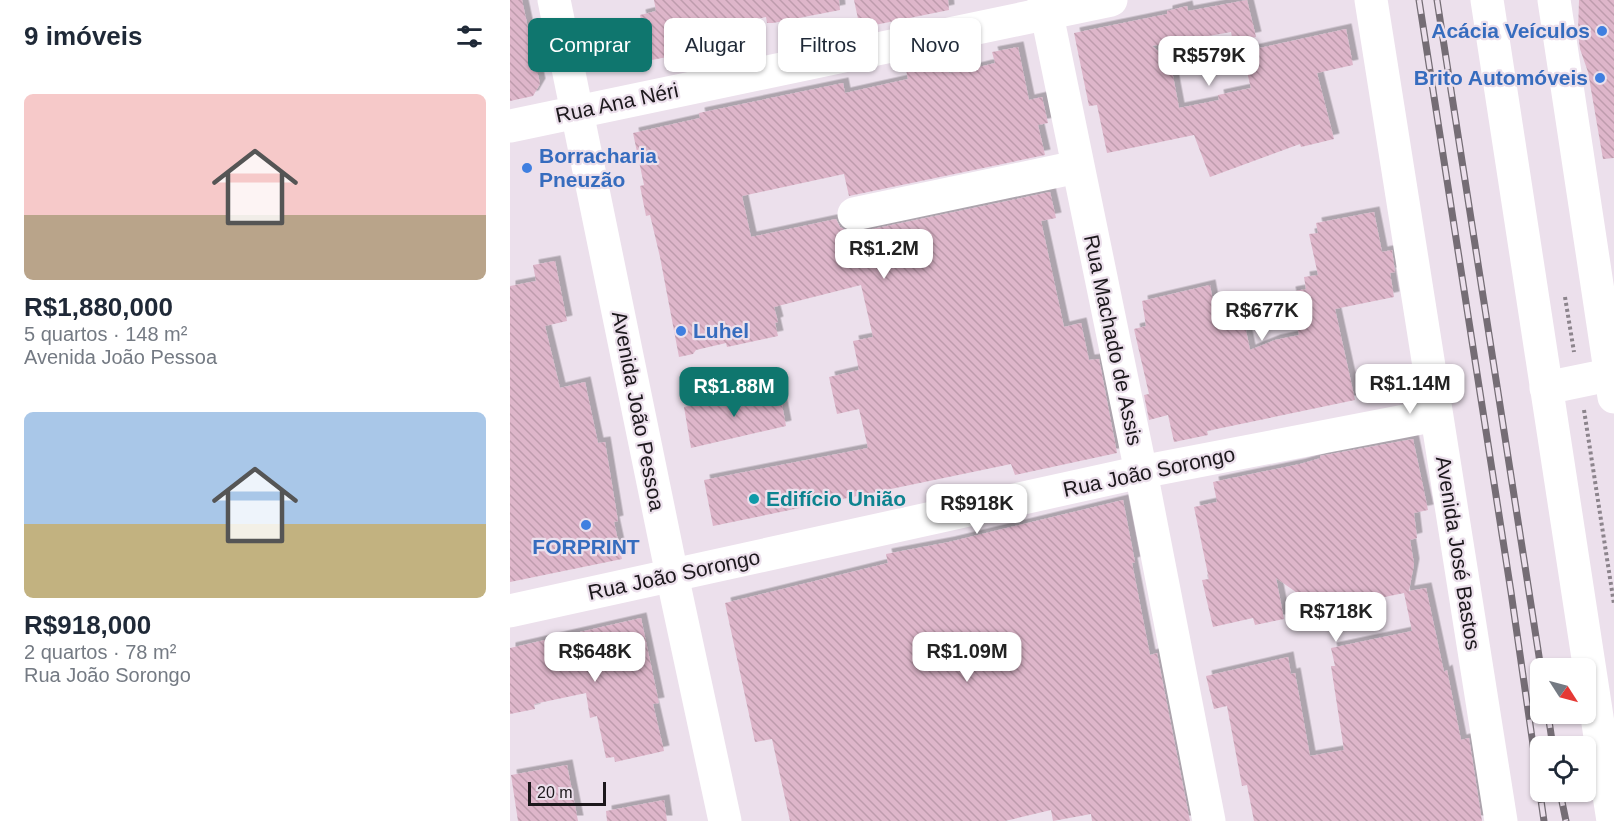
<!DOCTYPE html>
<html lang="pt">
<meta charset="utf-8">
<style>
:root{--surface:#fff;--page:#f2f2f3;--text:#1f2937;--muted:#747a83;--accent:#0f766e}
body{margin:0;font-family:Helvetica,sans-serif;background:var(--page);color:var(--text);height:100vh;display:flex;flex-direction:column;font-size:22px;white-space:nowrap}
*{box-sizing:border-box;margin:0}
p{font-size:20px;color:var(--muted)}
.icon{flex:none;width:33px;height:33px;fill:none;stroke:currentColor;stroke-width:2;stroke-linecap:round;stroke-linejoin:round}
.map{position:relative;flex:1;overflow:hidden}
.panel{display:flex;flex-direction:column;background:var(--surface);width:510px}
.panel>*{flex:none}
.guide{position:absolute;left:18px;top:18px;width:570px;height:54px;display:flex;gap:12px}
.needle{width:39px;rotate:126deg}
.controls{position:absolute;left:1020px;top:658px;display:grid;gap:12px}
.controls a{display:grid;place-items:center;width:66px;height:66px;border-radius:9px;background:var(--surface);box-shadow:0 2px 4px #0004;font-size:30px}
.scale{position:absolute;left:18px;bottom:15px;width:78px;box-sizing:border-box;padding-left:6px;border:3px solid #1c181c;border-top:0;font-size:16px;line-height:21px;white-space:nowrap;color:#1c181c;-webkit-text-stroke:4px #ece0ec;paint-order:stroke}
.price{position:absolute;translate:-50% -51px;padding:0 14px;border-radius:12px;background:#fff;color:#222;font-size:20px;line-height:39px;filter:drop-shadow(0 2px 3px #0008)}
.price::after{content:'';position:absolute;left:50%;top:36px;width:18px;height:14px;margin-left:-9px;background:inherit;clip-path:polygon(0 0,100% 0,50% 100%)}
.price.on{background:var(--accent);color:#fff}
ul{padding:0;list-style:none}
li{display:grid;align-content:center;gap:12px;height:318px;padding:0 24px}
li span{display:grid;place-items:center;height:186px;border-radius:9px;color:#555}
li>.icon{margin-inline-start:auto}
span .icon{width:108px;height:108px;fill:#fffc;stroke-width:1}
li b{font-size:26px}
h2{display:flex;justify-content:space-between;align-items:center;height:72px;padding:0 24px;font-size:26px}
.chip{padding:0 21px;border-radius:9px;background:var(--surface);box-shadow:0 2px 4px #0004;font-size:21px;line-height:54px}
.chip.on{background:var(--accent);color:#fff}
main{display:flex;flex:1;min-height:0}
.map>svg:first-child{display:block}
.building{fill:url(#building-back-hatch);filter:url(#shadow)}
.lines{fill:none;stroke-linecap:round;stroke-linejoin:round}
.path{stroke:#8c848c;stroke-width:4;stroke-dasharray:3 3;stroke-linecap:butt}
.minor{stroke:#fff;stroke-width:33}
.major{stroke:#fff;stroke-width:33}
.rail-casing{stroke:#756d75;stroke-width:7}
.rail{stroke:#ece0ec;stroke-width:4.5;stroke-dasharray:14;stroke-linecap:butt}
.shop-dot{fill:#3f7fe0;stroke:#ece0ec;stroke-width:2}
.culture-dot{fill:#0f9aa8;stroke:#ece0ec;stroke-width:2}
.labels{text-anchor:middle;stroke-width:4.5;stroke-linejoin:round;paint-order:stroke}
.shop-label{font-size:21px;font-weight:bold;fill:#366cbe;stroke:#ece0ec;text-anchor:end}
.street-label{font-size:21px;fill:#1c181c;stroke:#ece0ec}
.culture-label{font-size:21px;font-weight:bold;fill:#0d838f;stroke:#ece0ec;text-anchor:start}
</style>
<main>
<section class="panel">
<h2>9 imóveis<svg class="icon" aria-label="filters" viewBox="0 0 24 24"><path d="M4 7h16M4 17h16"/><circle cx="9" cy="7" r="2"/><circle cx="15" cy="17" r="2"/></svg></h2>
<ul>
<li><span style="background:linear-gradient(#f6c9c9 65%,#b9a48a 0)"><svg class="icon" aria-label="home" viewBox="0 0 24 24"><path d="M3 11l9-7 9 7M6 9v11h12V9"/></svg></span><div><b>R$1,880,000</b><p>5 quartos · 148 m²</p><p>Avenida João Pessoa</p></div></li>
<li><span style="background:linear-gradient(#a9c7e8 60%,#c2b280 0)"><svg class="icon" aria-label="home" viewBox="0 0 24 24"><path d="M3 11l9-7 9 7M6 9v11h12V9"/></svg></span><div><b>R$918,000</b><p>2 quartos · 78 m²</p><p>Rua João Sorongo</p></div></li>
</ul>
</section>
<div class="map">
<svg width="1104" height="821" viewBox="0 0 1104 821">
<defs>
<pattern id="building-back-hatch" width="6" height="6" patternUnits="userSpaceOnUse" patternTransform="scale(1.5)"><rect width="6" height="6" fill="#deb6ca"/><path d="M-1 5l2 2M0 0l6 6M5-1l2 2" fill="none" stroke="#be9cad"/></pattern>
<filter id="shadow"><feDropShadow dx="5.5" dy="-5.5" stdDeviation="0" flood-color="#0004"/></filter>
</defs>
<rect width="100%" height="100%" fill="#ece0ec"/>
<g class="building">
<polygon points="0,0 12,0 30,84 23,96 0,101"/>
<polygon points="144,0 329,0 330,10 263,23 257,23 256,17 206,27 211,54 184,60 183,52 90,70 83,39 133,28 130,15 146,11"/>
<polygon points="344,0 438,0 439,10 350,28"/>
<polygon points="737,0 746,37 723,42 721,32 642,46 660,60 669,108 709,100 708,95 741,88 732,52 836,29 843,65 807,73 824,139 791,147 790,144 700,177 684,135 597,153 587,105 579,106 564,33 657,14 657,11 677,6 678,11"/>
<polygon points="1069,0 1104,0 1104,158 1093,159 1078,72 1070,49 1068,33"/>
<polygon points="508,47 519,100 532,97 538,123 528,125 535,155 339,196 334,174 232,196 241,237 326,219 330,227 338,232 348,232 540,192 546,218 531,221 554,327 571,323 579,360 589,359 607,453 505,475 501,464 203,526 194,480 358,448 349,409 327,414 319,377 349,370 343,341 363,337 351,285 264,307 268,322 265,323 268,336 217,347 216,343 186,350 183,354 169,357 150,257 140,215 136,216 130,186 134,185 123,133 190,118 189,113 333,83 335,93 398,79 396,70 437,62 439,73 461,69 485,63 482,52"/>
<polygon points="864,212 872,252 882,250 885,272 880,273 884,297 825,309 845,400 697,431 698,435 664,442 658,415 639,420 634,395 639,394 624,329 636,326 632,301 700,285 705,312 731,306 740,350 765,340 789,335 780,292 796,289 794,277 808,275 799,234 808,233 806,223"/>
<polygon points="45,261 57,321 35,326 50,388 75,382 88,443 95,442 108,521 104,522 112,559 0,582 0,286 26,281 23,265"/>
<polygon points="269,389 276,426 181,448 174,407"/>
<polygon points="903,439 918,510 904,513 907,538 900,540 904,564 899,591 916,588 934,672 937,670 951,740 959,738 972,821 744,821 737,785 732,786 717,706 704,709 696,676 778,657 781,674 785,673 800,756 834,750 821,666 825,666 821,648 902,631 894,593 812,610 810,593 793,597 766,578 774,619 745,625 743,618 703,627 692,580 699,579 684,507 707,502 703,482 790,464 811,458 810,456"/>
<polygon points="613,500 625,562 622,563 640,655 647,653 680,821 582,821 581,814 543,821 541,810 495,821 280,821 262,739 245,742 215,603 378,563 376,554 439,542"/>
<polygon points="131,618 149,703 143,704 154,751 105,762 104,757 96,758 87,716 80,718 76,693 24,704 25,709 0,714 0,648"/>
<polygon points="57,765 68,821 8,821 1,775"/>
<polygon points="154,800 157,821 97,821 96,811"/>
</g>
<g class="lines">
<g class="path">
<polyline points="1055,297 1064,352"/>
<polyline points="1074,410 1104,604"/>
</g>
<g class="minor">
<polyline points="534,0 631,472 699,821"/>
<polyline points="861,0 991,821"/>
<polyline points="0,126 601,0"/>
<polyline points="344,214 567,167"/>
<polyline points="1036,388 1104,374"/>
<polyline points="0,611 631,472 926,415"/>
</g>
<g class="major">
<polyline points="44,0 162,575 215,821"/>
<polyline points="977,0 1103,821"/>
<polyline points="1044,0 1104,397"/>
</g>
<defs>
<g id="rail">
<polyline points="909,0 1001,592 1034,821"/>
<polyline points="927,0 1031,669"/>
<polyline points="1038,714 1043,747"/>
<polyline points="1050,792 1056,821"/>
</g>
</defs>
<use href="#rail" class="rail-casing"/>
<use href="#rail" class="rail"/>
</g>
<g class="shop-dot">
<circle cx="1092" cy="31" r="6"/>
<circle cx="1090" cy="78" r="6"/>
<circle cx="17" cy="168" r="6"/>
<circle cx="171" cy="331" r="6"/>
<circle cx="76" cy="525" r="6"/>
</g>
<circle class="culture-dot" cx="244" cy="499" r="6"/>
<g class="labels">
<g class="shop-label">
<text x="1080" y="38">Acácia Veículos</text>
<text x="1078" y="85">Brito Automóveis</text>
<text x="29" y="163" text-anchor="start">Borracharia<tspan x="29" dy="24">Pneuzão</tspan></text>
<text x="183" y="338" text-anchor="start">Luhel</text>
<text x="76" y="554" text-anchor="middle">FORPRINT</text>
</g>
<g class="street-label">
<text transform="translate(107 103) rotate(-12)" y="7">Rua Ana Néri</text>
<text transform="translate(603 340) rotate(78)" y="7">Rua Machado de Assis</text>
<text transform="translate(128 411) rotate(79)" y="7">Avenida João Pessoa</text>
<text transform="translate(639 472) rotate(-12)" y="7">Rua João Sorongo</text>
<text transform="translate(948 553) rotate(81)" y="7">Avenida José Bastos</text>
<text transform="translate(164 575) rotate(-12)" y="7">Rua João Sorongo</text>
</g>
<g class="culture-label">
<text x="256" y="506">Edifício União</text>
</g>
</g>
</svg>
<div class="controls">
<a><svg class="needle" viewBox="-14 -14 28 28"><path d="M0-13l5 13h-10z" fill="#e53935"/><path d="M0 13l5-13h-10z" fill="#747a83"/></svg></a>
<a><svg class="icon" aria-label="locate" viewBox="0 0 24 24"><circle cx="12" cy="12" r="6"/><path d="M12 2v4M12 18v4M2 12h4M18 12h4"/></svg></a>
</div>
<div class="scale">20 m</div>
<b class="price" style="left:699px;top:87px">R$579K</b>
<b class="price" style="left:374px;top:280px">R$1.2M</b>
<b class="price" style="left:752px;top:342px">R$677K</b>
<b class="price" style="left:900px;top:415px">R$1.14M</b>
<b class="price on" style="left:224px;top:418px">R$1.88M</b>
<b class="price" style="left:467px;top:535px">R$918K</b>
<b class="price" style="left:826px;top:643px">R$718K</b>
<b class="price" style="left:85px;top:683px">R$648K</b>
<b class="price" style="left:457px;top:683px">R$1.09M</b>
<div class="guide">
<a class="chip on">Comprar</a>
<a class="chip">Alugar</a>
<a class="chip">Filtros</a>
<a class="chip">Novo</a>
</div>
</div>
</main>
